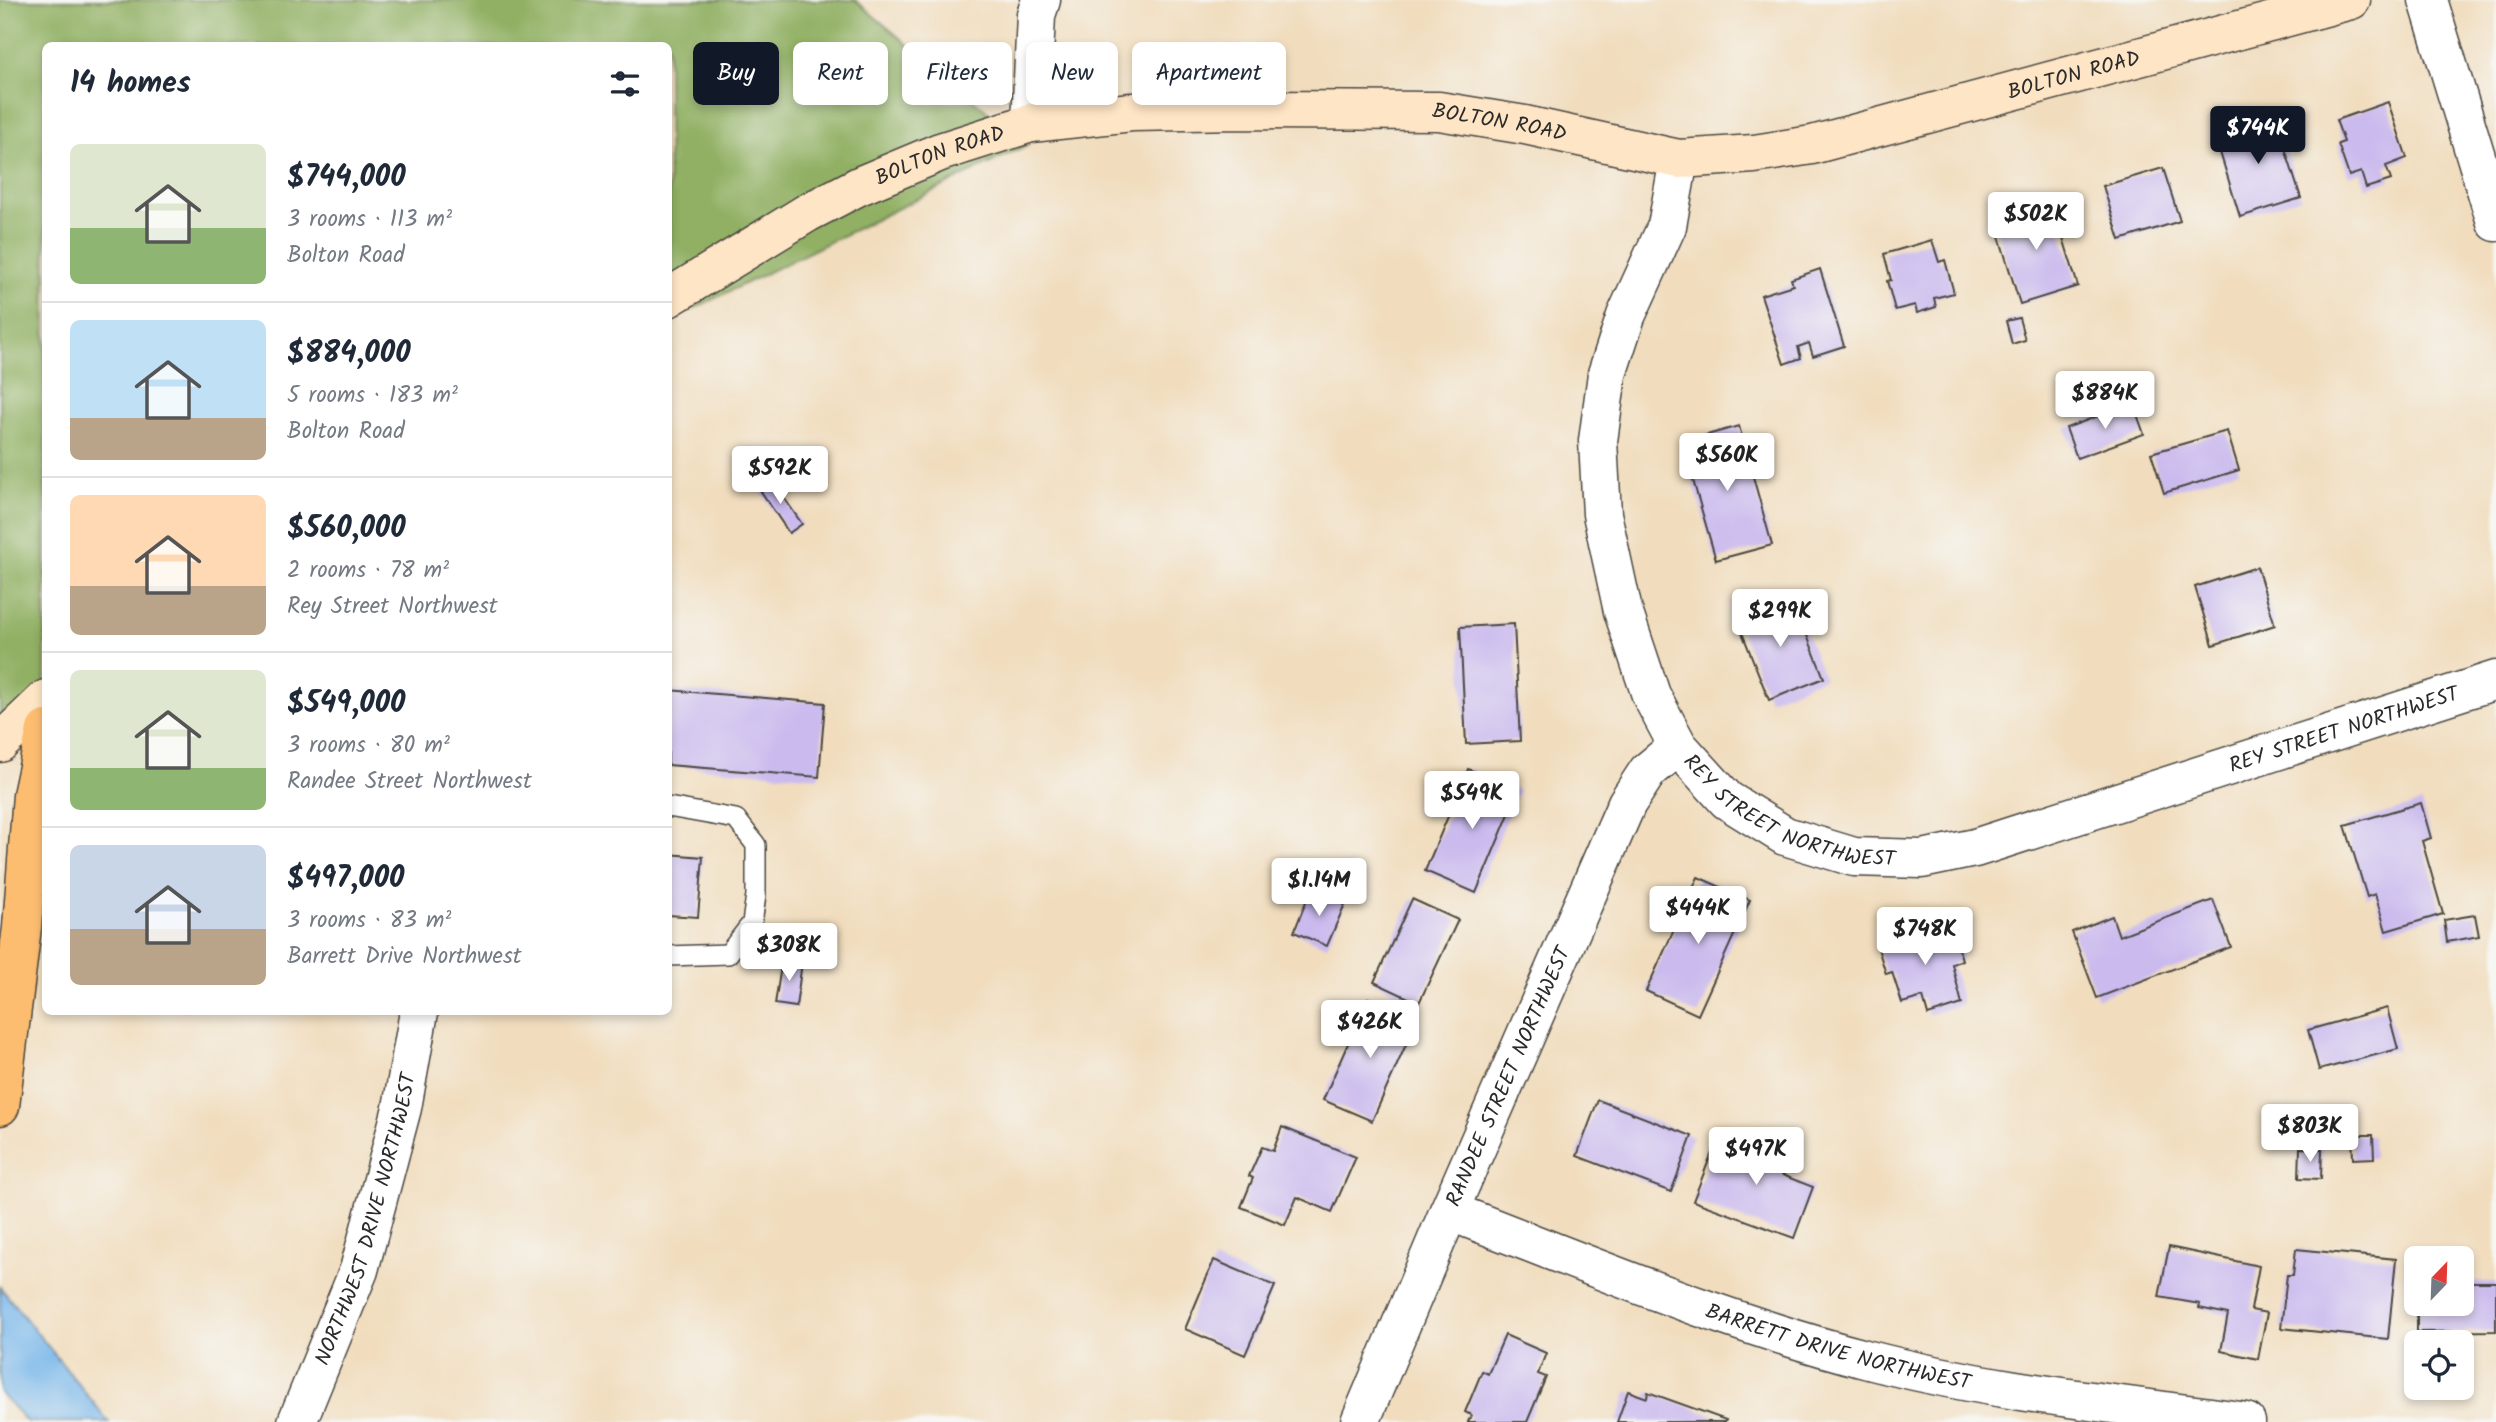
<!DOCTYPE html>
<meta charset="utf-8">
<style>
:root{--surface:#fff;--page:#f6f6f7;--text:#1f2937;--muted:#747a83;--line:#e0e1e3;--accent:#111827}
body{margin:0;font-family:Kalam,sans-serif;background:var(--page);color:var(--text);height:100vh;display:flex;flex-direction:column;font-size:26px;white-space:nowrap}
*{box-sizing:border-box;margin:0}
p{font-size:23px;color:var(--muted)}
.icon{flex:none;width:38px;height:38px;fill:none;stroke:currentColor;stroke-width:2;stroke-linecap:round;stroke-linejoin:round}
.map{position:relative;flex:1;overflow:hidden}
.side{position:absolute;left:42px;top:42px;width:630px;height:973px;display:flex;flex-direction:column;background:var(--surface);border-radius:10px;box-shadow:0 4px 10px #0003}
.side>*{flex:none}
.banner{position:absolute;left:693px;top:42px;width:665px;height:63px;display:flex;gap:14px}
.needle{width:46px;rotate:23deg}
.tools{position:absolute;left:2404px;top:1246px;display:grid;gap:14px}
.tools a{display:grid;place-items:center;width:70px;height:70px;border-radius:10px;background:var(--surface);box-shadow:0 4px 10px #0003;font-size:35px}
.price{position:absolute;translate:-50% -60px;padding:0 16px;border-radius:7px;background:#fff;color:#222;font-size:23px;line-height:46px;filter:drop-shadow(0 2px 4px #0008)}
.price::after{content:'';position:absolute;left:50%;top:42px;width:21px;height:16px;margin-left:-10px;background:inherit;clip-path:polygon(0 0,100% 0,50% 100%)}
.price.active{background:var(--accent);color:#fff}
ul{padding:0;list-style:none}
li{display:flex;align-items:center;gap:21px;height:175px;padding:0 28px}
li+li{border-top:2px solid var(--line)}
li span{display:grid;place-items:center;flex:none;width:196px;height:140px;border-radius:10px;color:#555}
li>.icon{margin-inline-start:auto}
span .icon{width:84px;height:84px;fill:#fffc;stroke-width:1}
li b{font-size:30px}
h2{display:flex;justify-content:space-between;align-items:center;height:84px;padding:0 28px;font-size:30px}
.pill{padding:0 24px;border-radius:10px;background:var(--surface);box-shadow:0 4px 10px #0003;font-size:24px;line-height:63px}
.pill.active{background:var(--accent);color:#fff}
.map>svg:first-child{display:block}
.forest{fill:#91b063;stroke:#5e6e47;stroke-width:2}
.water{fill:#77b6ea;stroke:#51708a;stroke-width:2}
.building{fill:#cabaee}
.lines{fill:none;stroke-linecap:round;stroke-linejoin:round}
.service-casing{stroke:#494641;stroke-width:22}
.minor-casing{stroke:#494641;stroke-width:41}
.tertiary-casing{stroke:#494641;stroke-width:41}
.secondary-casing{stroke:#494641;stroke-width:41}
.motorway-casing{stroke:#494641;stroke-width:41}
.service{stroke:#fff;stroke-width:19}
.minor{stroke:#fff;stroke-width:38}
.tertiary{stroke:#fff;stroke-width:38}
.secondary{stroke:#fee5c5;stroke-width:38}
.motorway{stroke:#fcbd6f;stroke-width:38}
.labels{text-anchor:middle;stroke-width:5;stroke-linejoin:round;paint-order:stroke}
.street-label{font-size:21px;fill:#2b2b2b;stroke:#f6f6f2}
</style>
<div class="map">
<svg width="2496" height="1422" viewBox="0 0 2496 1422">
<rect width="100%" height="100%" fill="#f6f6f2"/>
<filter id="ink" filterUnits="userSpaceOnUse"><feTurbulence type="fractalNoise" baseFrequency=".0143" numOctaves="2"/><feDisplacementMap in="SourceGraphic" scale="14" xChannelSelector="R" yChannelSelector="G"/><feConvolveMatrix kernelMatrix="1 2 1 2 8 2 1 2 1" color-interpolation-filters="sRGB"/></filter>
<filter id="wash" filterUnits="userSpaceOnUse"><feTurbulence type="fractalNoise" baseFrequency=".00686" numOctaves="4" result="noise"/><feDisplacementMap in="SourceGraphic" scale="28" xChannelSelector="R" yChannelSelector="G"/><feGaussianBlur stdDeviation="1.57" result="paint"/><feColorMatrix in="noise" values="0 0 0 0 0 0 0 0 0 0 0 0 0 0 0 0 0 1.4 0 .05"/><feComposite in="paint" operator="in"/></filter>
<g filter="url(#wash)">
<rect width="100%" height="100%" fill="#f1ddbe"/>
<polygon class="forest" points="0,0 855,0 1027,145 669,321 668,46 46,46 45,693 0,749"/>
<polygon class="water" points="0,1287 109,1422 27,1422 0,1393"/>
<g id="blocks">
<g class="building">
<polygon points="2388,102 2407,158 2386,166 2391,180 2366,188 2361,172 2349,176 2338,144 2344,142 2336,120"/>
<polygon points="2270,114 2276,134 2280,133 2301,198 2240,217 2219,149 2226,147 2220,129"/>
<polygon points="2163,168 2180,221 2120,240 2103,186"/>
<polygon points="2051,199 2078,286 2020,304 1993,217"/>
<polygon points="1932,240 1939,262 1945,260 1954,293 1934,298 1936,307 1917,313 1915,305 1895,310 1887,281 1891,280 1884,254"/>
<polygon points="1820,269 1844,346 1813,356 1809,343 1798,347 1801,358 1784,364 1761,295 1793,285 1791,279"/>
<polygon points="2019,318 2025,340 2012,344 2006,321"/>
<polygon points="2133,403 2144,434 2077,458 2066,428"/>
<polygon points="1739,426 1772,545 1716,560 1682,442"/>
<polygon points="2227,431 2239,470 2164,493 2151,453"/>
<polygon points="771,479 802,524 789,533 758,487"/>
<polygon points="2257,567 2275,625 2213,645 2195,587"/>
<polygon points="1792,598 1824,678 1769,700 1737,620"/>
<polygon points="1514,624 1520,741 1466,744 1460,627"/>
<polygon points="668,690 825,703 819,777 668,765"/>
<polygon points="1468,769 1519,790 1476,893 1425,871"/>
<polygon points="2421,803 2431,838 2422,841 2443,914 2386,931 2375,894 2367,897 2345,825"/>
<polygon points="668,854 703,857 698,917 668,915"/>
<polygon points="1698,877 1750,900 1698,1015 1646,991"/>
<polygon points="1311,889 1345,904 1327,946 1294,932"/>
<polygon points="1412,899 1458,920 1419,1003 1374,982"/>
<polygon points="2213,900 2231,947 2097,998 2072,932 2112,916 2119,936"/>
<polygon points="2475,915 2479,936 2447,942 2444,920"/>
<polygon points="1951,923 1962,960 1952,964 1962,1004 1928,1015 1923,997 1902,1003 1892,972 1886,974 1877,945"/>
<polygon points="782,960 802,962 796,1007 775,1004"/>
<polygon points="1368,998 1417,1020 1372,1121 1323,1100"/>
<polygon points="2387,1008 2398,1049 2319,1070 2308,1030"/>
<polygon points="1598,1100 1692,1136 1671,1192 1577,1156"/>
<polygon points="1282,1127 1356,1157 1332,1212 1297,1197 1285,1225 1241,1207 1253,1178 1249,1176 1262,1147 1273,1151"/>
<polygon points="1756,1131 1793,1145 1782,1175 1813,1187 1794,1238 1693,1201 1713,1150 1745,1162"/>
<polygon points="2352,1135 2373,1135 2374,1158 2353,1159"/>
<polygon points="2300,1148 2322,1149 2321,1179 2299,1178"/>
<polygon points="2169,1247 2259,1266 2251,1310 2267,1313 2258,1359 2221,1351 2228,1314 2199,1308 2200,1304 2159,1297"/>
<polygon points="2296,1249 2396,1259 2388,1339 2281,1328 2287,1275 2293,1275"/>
<polygon points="1214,1260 1275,1286 1245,1355 1185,1329"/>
<polygon points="2462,1282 2496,1282 2496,1331 2417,1332 2417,1304 2462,1304"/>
<polygon points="1505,1335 1546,1353 1538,1374 1546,1377 1527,1422 1468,1422 1471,1415 1465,1412 1482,1371 1488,1374"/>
<polygon points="1628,1391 1647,1398 1648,1392 1726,1420 1725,1422 1617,1422"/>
</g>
</g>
</g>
<g filter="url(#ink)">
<use href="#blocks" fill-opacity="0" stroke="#494641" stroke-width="2"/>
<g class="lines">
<defs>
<polyline id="service" points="668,807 736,819 756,845 756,895 752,923 728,954 668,956"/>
<g id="minor">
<polyline points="2428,0 2496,222"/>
<polyline points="1031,123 1036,15 1041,0"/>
<path id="s1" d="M 1679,159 L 1667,226 L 1626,316 L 1607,374 L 1598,441 L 1602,514 L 1623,611 L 1651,695 L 1678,746 L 1727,800 L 1785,836 L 1854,857 L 1922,859 L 1975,848 L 2496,680"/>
<path id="s2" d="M 1449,1211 C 1587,1264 1725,1323 1869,1360 C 1992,1392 2120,1404 2246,1422"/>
<path id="s3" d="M 1360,1422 L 1449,1211 L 1627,803 L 1648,771 L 1678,746"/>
</g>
<g id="tertiary">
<path id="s4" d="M 297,1422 L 359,1270 L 402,1108 L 419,1012"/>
</g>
<g id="secondary">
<path id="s5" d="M 668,298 L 807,213 L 859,186 L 940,152 L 1031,123 L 1132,112 L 1239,110 L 1439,111 L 1525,125 L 1679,159 L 1754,154 L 1812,145 L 2351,0"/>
<polyline points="0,743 46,699"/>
</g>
<polyline id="motorway" points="0,1106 22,927 32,795 46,730"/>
</defs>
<use href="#service" class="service-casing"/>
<use href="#minor" class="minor-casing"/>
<use href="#tertiary" class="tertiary-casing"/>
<use href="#secondary" class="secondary-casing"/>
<use href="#motorway" class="motorway-casing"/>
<use href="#service" class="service"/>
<use href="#minor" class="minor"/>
<use href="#tertiary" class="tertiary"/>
<use href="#secondary" class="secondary"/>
<use href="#motorway" class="motorway"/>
</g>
</g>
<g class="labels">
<g class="street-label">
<text dy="7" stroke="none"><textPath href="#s5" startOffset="1463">BOLTON ROAD</textPath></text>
<text dy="7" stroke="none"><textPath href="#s5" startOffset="875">BOLTON ROAD</textPath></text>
<text dy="7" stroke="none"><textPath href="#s5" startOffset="308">BOLTON ROAD</textPath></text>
<text dy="7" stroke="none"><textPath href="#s1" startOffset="1337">REY STREET NORTHWEST</textPath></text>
<text dy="7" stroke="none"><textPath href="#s1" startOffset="749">REY STREET NORTHWEST</textPath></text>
<text dy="7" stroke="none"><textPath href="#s3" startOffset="376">RANDEE STREET NORTHWEST</textPath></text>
<text dy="7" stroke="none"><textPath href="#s4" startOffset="215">NORTHWEST DRIVE NORTHWEST</textPath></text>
<text dy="7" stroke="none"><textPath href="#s2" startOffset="413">BARRETT DRIVE NORTHWEST</textPath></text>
</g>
</g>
</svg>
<div class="tools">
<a><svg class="needle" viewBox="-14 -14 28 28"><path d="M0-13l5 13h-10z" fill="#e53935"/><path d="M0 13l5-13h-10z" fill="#747a83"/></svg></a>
<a><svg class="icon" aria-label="locate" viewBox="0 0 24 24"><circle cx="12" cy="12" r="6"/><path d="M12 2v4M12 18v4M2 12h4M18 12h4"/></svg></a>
</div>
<b class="price active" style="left:2258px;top:166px">$744K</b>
<b class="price" style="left:2036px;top:252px">$502K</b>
<b class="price" style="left:2105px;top:431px">$884K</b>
<b class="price" style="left:1727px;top:493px">$560K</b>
<b class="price" style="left:780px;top:506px">$592K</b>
<b class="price" style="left:1780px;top:649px">$299K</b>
<b class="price" style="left:1472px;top:831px">$549K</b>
<b class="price" style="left:1319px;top:918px">$1.14M</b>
<b class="price" style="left:1698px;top:946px">$444K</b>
<b class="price" style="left:1925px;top:967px">$748K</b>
<b class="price" style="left:789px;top:983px">$308K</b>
<b class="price" style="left:1370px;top:1060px">$426K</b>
<b class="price" style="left:2310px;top:1164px">$803K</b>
<b class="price" style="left:1756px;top:1187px">$497K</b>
<div class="banner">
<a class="pill active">Buy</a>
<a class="pill">Rent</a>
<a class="pill">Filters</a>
<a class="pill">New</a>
<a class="pill">Apartment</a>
</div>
<section class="side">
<h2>14 homes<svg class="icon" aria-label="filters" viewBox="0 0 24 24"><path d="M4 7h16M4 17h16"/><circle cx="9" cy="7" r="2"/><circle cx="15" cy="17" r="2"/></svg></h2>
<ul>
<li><span style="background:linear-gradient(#dfe7d0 60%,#8fb573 0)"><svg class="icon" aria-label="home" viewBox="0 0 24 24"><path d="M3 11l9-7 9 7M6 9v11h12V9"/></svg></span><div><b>$744,000</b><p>3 rooms · 113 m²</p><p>Bolton Road</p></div></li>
<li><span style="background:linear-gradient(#bfe0f5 70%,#b9a48a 0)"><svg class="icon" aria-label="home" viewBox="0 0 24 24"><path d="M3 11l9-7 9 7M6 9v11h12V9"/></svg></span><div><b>$884,000</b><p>5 rooms · 183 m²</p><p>Bolton Road</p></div></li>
<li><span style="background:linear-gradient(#ffd9b3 65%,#b9a48a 0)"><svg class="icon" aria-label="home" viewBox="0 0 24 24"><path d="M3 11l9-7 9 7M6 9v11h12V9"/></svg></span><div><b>$560,000</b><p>2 rooms · 78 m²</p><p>Rey Street Northwest</p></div></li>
<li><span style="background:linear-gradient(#dfe7d0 70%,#8fb573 0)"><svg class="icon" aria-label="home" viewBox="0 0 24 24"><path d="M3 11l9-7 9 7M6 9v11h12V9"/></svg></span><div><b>$549,000</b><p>3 rooms · 80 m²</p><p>Randee Street Northwest</p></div></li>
<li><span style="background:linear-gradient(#c9d6e8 60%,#b9a48a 0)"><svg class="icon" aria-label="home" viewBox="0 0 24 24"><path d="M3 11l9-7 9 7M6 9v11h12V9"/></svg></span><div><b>$497,000</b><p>3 rooms · 83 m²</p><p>Barrett Drive Northwest</p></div></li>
</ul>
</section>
</div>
